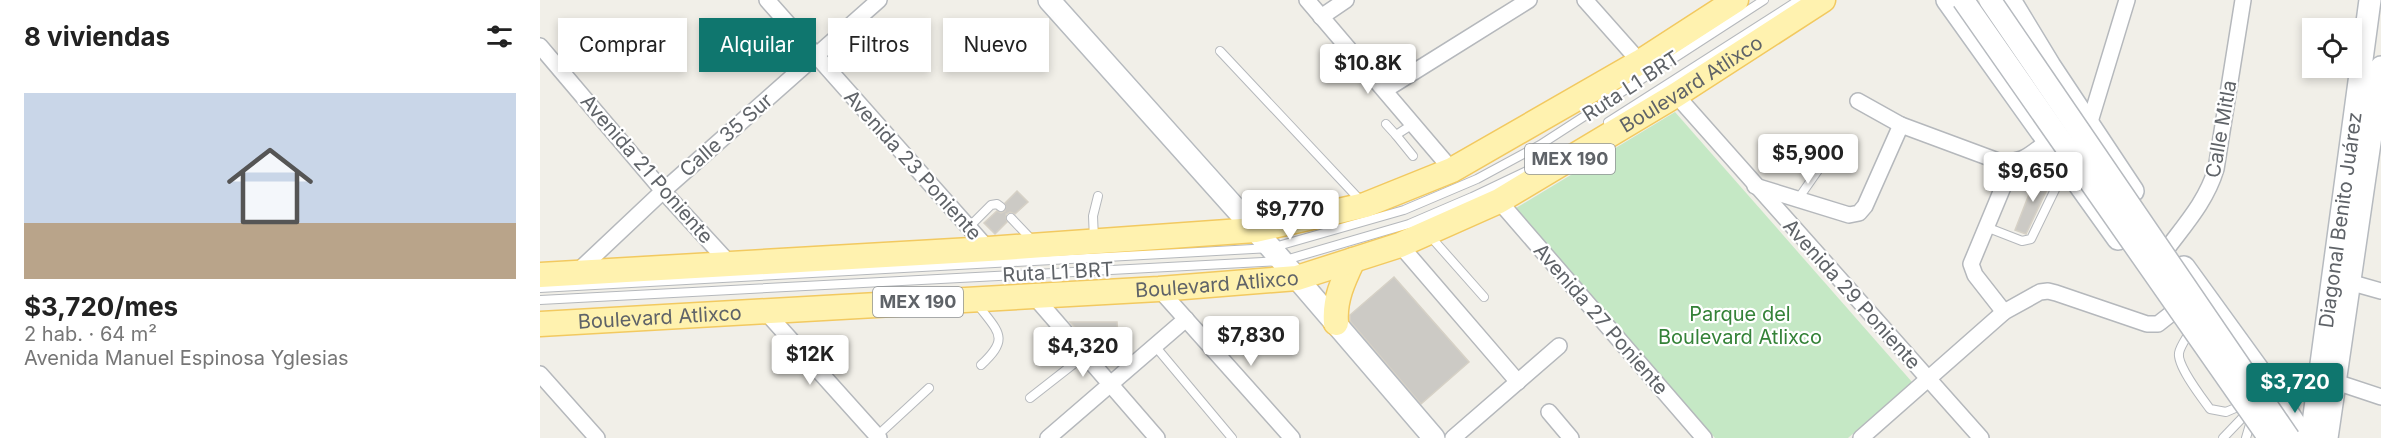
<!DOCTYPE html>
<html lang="es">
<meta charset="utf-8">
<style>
:root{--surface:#fff;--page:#f2f2f2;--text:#222;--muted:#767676;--accent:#0f766e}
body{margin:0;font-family:Inter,sans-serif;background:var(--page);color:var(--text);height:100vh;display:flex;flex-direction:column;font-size:22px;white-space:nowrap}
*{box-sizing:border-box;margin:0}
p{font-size:20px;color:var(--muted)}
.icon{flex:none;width:33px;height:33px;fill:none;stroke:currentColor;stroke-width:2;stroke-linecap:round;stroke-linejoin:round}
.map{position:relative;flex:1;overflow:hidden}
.details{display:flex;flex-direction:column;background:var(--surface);width:540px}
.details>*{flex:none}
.guide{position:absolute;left:18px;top:18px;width:570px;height:54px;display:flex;gap:12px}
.fabs{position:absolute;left:1762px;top:18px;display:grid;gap:12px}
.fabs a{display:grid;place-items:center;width:60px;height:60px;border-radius:0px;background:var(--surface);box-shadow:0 3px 9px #0003;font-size:30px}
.price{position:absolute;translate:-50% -51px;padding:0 14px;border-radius:6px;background:#fff;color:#222;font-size:20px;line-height:39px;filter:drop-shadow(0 2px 3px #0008)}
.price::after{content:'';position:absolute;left:50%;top:36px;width:18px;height:14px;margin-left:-9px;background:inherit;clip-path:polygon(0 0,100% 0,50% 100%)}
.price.current{background:var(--accent);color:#fff}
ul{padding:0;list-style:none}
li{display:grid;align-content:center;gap:12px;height:318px;padding:0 24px}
li span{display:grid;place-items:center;height:186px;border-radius:0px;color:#555}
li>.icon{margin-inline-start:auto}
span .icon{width:108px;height:108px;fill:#fffc;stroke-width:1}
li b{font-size:26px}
h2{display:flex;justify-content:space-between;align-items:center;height:72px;padding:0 24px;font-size:26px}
.pill{padding:0 21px;border-radius:0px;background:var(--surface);box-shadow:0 3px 9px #0003;font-size:21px;line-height:54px}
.pill.current{background:var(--accent);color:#fff}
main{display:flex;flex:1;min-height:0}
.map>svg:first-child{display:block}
.green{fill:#c5e8c5}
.building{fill:#cccac5;stroke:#d6d1c6;stroke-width:1.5}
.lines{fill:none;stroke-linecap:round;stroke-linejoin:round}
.lane-casing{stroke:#b5b8bc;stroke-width:10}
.street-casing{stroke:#b5b8bc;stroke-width:18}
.secondary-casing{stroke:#b6babf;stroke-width:24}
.primary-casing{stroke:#f2c960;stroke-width:27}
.lane{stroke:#fff;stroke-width:8}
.street{stroke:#fff;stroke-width:15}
.secondary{stroke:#fff;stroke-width:21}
.primary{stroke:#fff2af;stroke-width:24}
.secondary-bridge-casing{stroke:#b6babf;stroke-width:24;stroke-linecap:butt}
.secondary-bridge{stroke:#fff;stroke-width:21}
.labels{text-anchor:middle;stroke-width:4.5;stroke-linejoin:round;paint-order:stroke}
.shield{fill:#fff;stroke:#8f9295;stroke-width:1.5}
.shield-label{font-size:18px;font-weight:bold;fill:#5f6368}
.street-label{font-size:20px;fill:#5f6368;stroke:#fff}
.park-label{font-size:20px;fill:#348238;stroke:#fff}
</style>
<main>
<section class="details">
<h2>8 viviendas<svg class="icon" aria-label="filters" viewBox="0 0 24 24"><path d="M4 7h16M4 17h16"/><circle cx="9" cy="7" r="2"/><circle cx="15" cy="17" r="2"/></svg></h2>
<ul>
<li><span style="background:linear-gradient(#c9d6e8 70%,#b9a48a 0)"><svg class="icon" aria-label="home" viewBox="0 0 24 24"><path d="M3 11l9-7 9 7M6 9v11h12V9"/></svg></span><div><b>$3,720/mes</b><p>2 hab. · 64 m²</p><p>Avenida Manuel Espinosa Yglesias</p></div></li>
</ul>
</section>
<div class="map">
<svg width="1841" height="438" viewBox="0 0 1841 438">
<rect width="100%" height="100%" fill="#f1efe8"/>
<polygon class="green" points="1135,112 1372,382 1308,438 1175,438 976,208"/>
<g class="building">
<polygon points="1497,174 1512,179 1486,234 1475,230"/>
<polygon points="477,191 488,202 475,214 470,212 466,214 467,222 455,234 444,223 457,211 461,213 465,211 465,203"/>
<polygon points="854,277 929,362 881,404 810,321 810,315"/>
<polygon points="530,322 577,322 579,351 566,361"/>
</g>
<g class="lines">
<defs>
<g id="lane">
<polyline points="680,51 820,200"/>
<polyline points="1068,122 1259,0"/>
<polyline points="846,124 856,135"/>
<polyline points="873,156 856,135 873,124"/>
<polyline points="1258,199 1281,166"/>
<polyline points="471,218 492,240"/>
<polyline points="429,227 451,205 457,204 461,207"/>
<polyline points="1446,227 1482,241 1491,239 1524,171"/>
<polyline points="890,236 944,297"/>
<polyline points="554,239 553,216 558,196"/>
<polyline points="0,288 731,248 864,210 937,179 1000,145 1224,0"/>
<polyline points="0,300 742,261 869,224 932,197 991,169"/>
<path d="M 438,305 C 459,333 470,338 441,365"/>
<path d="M 1648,335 C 1645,340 1640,347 1639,353 C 1637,366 1662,398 1670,409 L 1686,412 L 1700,406"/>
<polyline points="615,346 692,438"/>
<polyline points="490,398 545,355"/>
<polyline points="337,436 389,388"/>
<polyline points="1683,438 1706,414"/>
<polyline points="1706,438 1711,421"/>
</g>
<g id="street">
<polyline points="227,0 448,249"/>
<polyline points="767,0 912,170"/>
<polyline points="1045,0 1100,62"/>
<polyline points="781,17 806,0"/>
<polyline points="0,46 123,191 190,264"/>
<polyline points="845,90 989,0"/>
<polyline points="1136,95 1441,438"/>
<path d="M 1318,101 L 1361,125 L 1458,161 C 1483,164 1489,155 1508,141"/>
<polyline points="1549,125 1587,0"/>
<polyline points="1215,186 1309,215 1319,213 1325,206 1361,125"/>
<polyline points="959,201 1164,438"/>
<polyline points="860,245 978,382"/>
<path d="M 1629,246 C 1648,221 1667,199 1676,169 L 1703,0"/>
<polyline points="36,273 123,191 339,0"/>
<polyline points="1809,282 1841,291"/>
<polyline points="619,289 752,438"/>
<polyline points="493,295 617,438"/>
<polyline points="225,311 339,438"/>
<polyline points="1464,312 1435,275 1431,264 1473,163"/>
<polyline points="0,374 57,438"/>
<polyline points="1796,382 1841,397"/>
<polyline points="1009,412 1031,438"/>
<polyline points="508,438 646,319"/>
<polyline points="913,438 1019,346"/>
<polyline points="1321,438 1464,312 1500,292 1508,291 1516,293 1607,324 1618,324 1632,313"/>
</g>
<g id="secondary">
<polyline points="509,0 731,248 894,438"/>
<polyline points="1407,0 1578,239"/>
<polyline points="1470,0 1510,66 1593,191"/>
<polyline points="1644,267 1736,394 1764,438"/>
<path id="s1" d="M 1771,438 L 1830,0"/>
<polyline points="1787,438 1841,67"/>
</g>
<g id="primary">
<polyline points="0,275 448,249 715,230 825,205 912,170 1100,62 1196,0"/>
<path d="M 796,323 C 794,300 803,281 813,260"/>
<path id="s2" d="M 0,324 L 619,289 L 757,278 L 860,245 L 959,201 L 1136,95 L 1283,0"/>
</g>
</defs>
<use href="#lane" class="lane-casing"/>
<use href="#street" class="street-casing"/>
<use href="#secondary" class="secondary-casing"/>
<use href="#primary" class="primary-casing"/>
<use href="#lane" class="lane"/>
<use href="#street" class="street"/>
<use href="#secondary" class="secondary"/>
<use href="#primary" class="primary"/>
<defs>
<g id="secondary-bridge">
<polyline points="1423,0 1729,438"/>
<polyline points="1450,0 1749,438"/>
</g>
</defs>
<use href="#secondary-bridge" class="secondary-bridge-casing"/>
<use href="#secondary-bridge" class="secondary-bridge"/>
</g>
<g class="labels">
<g class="shield">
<rect x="985" y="144" width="90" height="30" rx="4.5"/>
<rect x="333" y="287" width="90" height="30" rx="4.5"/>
</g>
<g class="shield-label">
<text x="1030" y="165">MEX 190</text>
<text x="378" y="308">MEX 190</text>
</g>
<g class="street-label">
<text dy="7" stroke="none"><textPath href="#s2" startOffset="1200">Boulevard Atlixco</textPath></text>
<text transform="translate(1091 86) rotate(-33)" y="7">Ruta L1 BRT</text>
<text transform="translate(1681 129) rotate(-80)" y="7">Calle Mitla</text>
<text transform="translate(186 135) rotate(-41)" y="7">Calle 35 Sur</text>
<text transform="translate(373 165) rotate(48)" y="7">Avenida 23 Poniente</text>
<text transform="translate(107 169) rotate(49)" y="7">Avenida 21 Poniente</text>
<text dy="7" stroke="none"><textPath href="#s1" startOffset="220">Diagonal Benito Juárez</textPath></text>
<text transform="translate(518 272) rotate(-3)" y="7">Ruta L1 BRT</text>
<text dy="7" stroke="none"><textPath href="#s2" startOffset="678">Boulevard Atlixco</textPath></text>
<text transform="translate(1312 294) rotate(48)" y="7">Avenida 29 Poniente</text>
<text dy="7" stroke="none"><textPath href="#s2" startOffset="120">Boulevard Atlixco</textPath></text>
<text transform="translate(1061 319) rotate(49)" y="7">Avenida 27 Poniente</text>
</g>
<g class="park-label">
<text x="1200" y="321">Parque del<tspan x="1200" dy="23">Boulevard Atlixco</tspan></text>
</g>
</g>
</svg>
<div class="fabs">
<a><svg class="icon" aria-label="locate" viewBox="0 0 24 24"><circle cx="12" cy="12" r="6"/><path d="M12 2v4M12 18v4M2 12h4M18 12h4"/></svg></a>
</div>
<b class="price" style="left:828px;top:95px">$10.8K</b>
<b class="price" style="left:1268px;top:185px">$5,900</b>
<b class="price" style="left:1493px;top:203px">$9,650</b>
<b class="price" style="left:750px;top:241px">$9,770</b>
<b class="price" style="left:711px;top:367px">$7,830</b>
<b class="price" style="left:543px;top:378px">$4,320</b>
<b class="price" style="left:270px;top:386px">$12K</b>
<b class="price current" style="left:1755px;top:414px">$3,720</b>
<div class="guide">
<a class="pill">Comprar</a>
<a class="pill current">Alquilar</a>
<a class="pill">Filtros</a>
<a class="pill">Nuevo</a>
</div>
</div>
</main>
